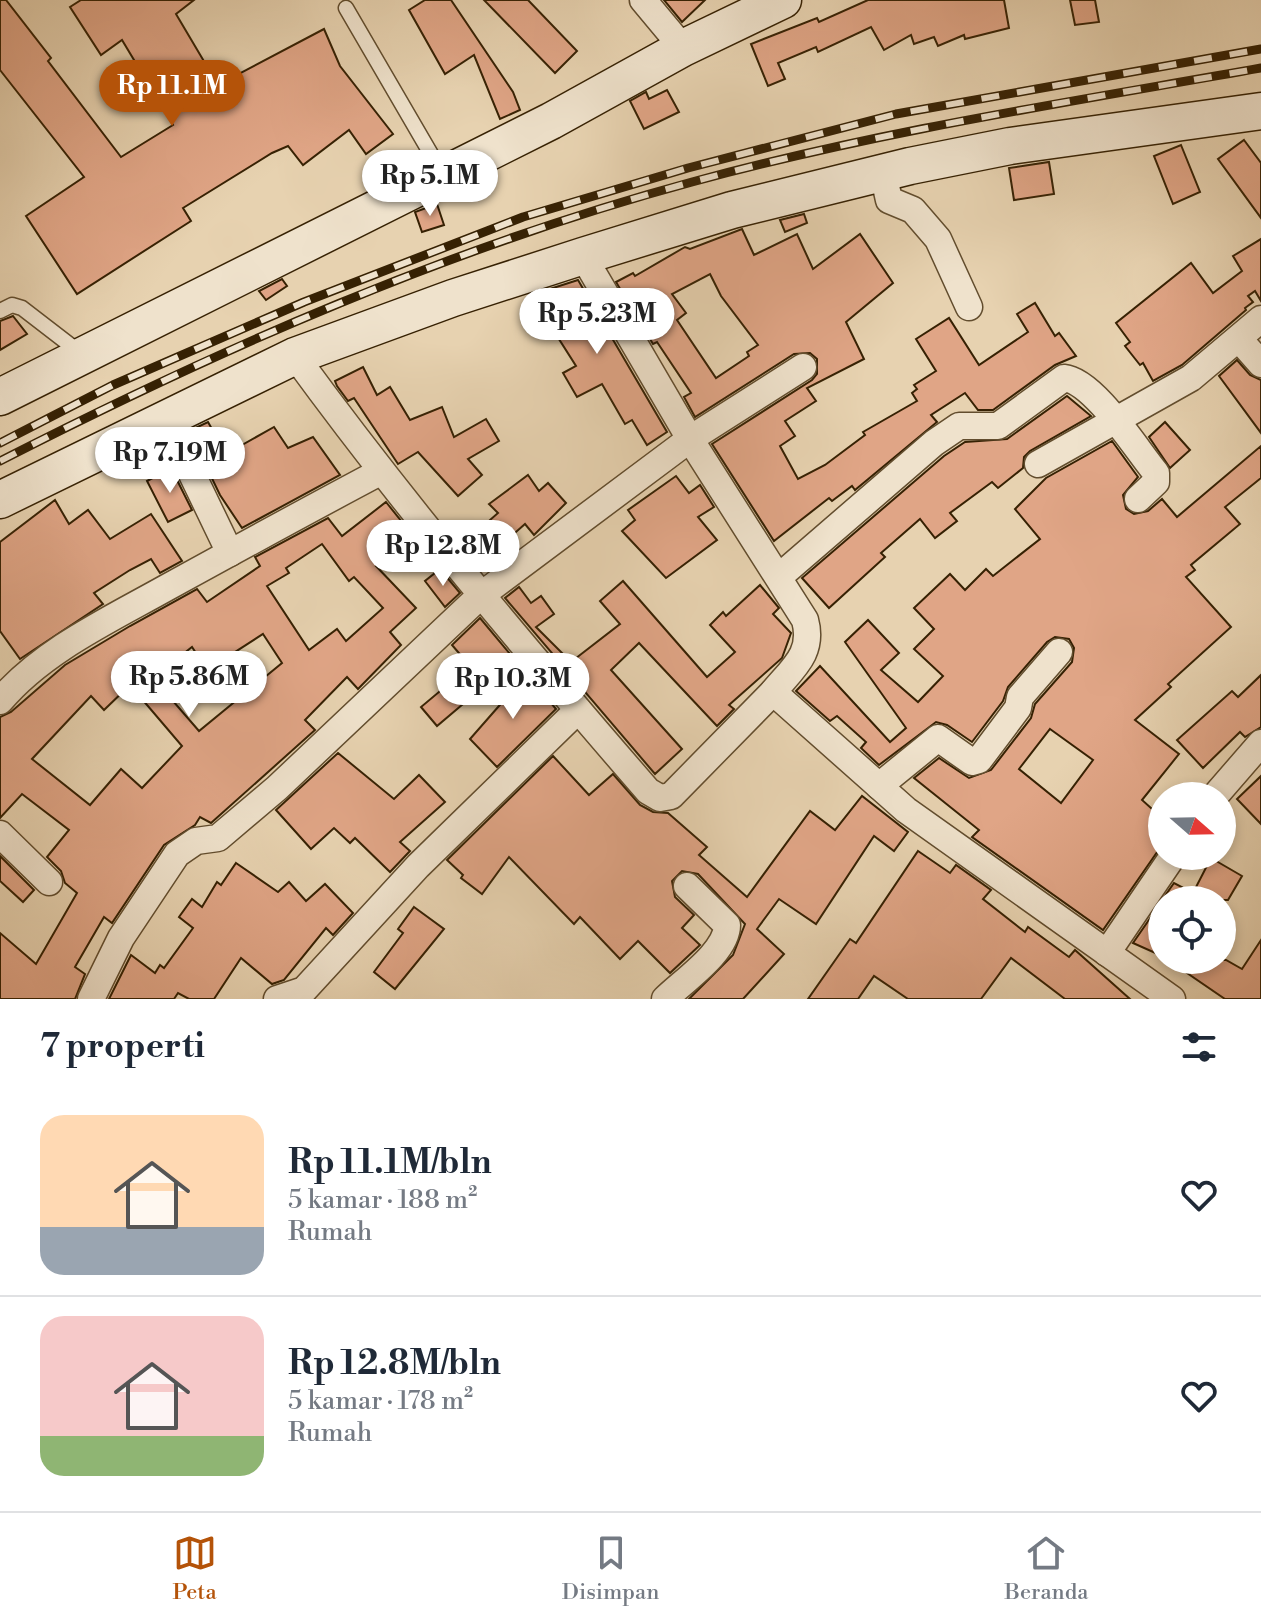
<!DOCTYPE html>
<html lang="id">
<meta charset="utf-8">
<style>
:root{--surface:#fff;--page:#f2f2f3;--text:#1f2937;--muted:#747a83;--line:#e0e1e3;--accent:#b45309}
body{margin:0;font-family:"Libre Bodoni",serif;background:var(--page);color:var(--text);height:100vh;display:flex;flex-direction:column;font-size:30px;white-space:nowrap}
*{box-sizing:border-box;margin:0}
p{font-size:26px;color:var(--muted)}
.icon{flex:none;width:44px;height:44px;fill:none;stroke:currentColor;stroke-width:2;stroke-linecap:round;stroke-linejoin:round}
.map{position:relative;height:999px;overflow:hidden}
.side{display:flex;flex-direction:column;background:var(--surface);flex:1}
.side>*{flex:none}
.needle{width:52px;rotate:110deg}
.buttons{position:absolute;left:1148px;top:782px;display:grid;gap:16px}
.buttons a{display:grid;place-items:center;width:88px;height:88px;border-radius:50%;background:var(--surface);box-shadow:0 4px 12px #0003;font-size:40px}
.price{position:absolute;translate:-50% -68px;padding:0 18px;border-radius:28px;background:#fff;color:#222;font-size:26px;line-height:52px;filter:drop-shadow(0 2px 4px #0008)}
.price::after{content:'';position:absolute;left:50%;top:48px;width:24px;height:18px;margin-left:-12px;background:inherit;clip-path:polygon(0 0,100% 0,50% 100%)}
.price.current{background:var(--accent);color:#fff}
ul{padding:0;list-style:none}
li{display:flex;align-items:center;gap:24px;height:200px;padding:0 40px}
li+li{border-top:2px solid var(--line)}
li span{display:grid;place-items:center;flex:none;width:224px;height:160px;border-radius:24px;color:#555}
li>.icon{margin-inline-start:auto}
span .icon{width:96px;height:96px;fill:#fffc;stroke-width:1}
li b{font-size:34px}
h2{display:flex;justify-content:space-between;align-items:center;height:96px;padding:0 40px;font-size:34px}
.menu{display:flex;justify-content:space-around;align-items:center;height:112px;border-top:2px solid var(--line);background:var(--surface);font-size:22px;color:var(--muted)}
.menu a{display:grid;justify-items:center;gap:4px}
.menu .current{color:var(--accent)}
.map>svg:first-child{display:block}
.building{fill:#e0a586;stroke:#362103;stroke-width:2;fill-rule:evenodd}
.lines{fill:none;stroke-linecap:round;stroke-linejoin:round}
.service-casing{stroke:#624d2e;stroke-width:17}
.minor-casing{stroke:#624d2e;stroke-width:29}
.secondary-casing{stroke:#362103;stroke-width:39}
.service{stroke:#efe2cc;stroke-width:14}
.minor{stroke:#efe2cc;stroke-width:26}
.secondary{stroke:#efe2cc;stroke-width:36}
.rail-casing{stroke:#362103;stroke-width:9}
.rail{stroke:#efe2cc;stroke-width:6;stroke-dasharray:18;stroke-linecap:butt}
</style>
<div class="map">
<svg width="1261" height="999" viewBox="0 0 1261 999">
<rect width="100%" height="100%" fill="#e7d2b0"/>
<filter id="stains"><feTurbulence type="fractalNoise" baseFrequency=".0025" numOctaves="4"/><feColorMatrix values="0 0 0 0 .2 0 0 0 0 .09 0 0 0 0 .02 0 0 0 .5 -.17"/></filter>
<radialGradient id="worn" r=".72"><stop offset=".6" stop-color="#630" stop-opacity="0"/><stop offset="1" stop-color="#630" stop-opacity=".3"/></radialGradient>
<g class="building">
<polygon points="0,0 6,0 51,58 48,61 121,157 173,125 122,40 101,55 70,7 81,0 194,0 176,14 218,85 324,29 340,66 393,134 366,154 349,130 303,165 288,146 272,153 183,208 191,221 77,294 26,216 84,177 0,70"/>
<polygon points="425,0 451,0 513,92 520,110 500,119 474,55 445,74 409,10"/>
<polygon points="484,0 528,0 577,51 555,73"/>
<polygon points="664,0 705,0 682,22"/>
<polygon points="868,0 1004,0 1009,28 965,39 964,35 938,46 934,37 914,44 911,35 884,50 871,27 818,52 816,47 778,63 785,79 768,86 751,44 817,18 819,22"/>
<polygon points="1070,0 1095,0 1099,22 1075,25"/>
<polygon points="667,90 679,112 644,129 630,101 646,92 649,99"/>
<polygon points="1244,140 1261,163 1261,218 1218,159"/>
<polygon points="1181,145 1200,192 1173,204 1154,156"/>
<polygon points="1049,162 1054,194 1014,200 1009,168"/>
<polygon points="437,204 444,225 422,232 415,212"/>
<polygon points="804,214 807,223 785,232 780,220"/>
<path d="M 742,229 L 754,255 L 797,234 L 813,269 L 860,234 L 893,283 L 846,322 L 864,359 L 807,388 L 816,401 L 785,421 L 795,436 L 780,446 L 798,479 L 825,465 L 865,435 L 863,432 L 917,401 L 912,393 L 917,389 L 914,385 L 936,371 L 916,339 L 949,318 L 979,365 L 1028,332 L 1017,314 L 1035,303 L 1055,336 L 1059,333 L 1076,356 L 1055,365 L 993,410 L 978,410 L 965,393 L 931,415 L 937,422 L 855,490 L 852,486 L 832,501 L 829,498 L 774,541 L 712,444 L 812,380 L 817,374 L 817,359 L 810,353 L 794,354 L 695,417 L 684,397 L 691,393 L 657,342 L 653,344 L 616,282 L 633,273 L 635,276 L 685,247 L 690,249 ZM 710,274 L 721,296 L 758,345 L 747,352 L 749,356 L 716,378 L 677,320 L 686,313 L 672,294 Z"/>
<polygon points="1261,239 1261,301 1255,291 1248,296 1253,302 1245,308 1246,310 1182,365 1153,381 1143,363 1140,365 1125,346 1130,342 1116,323 1191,263 1213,293 1242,271 1233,256"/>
<polygon points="282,279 287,286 266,300 259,291"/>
<polygon points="578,280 667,432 647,445 632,420 625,424 602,384 577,397 563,373 576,366 531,295"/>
<polygon points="13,316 27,334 0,350 0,321"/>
<polygon points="1237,360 1250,375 1261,380 1261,433 1219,376"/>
<polygon points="363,367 377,395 390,387 410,420 442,407 454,437 486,419 499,441 468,459 482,475 458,496 418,452 398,464 354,398 348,401 337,386 335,381"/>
<polygon points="1067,396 1091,416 1030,451 1024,457 1023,468 998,488 992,482 950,513 957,521 935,538 920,519 881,553 885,557 829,608 802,578 944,456 965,442 1007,439"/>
<polygon points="208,422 226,454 274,427 288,448 313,437 340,475 242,528 220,495 189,431"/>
<polygon points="1165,422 1190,450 1170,468 1149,437"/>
<path d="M 1112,441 L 1138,477 L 1123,495 L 1126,509 L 1134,514 L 1148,511 L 1162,499 L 1177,517 L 1261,446 L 1261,478 L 1225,507 L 1240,524 L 1191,565 L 1195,570 L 1186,577 L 1231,627 L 1168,684 L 1171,687 L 1135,720 L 1179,754 L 1142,800 L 1162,818 L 1162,845 L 1103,930 L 972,837 L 979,830 L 914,778 L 939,758 L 969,778 L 991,770 L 1031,718 L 1035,704 L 1072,662 L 1074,648 L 1069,639 L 1055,637 L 1047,642 L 1008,687 L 1003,701 L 972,742 L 947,725 L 936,722 L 879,765 L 861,748 L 866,742 L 837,716 L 830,721 L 796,691 L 820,666 L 890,742 L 906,728 L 845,642 L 868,620 L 899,653 L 881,670 L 918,702 L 943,676 L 914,649 L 934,629 L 914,608 L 950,574 L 965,590 L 986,569 L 993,576 L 1040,539 L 1015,509 L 1046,478 ZM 1050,729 L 1093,760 L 1061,803 L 1019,769 Z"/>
<polygon points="171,468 192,510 168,522 147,481"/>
<polygon points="528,475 539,491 548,483 566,503 534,535 525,524 499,547 482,527 498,513 489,504"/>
<polygon points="676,476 689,493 700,485 714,507 698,517 717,540 666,578 622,531 635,520 628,510"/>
<polygon points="55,500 69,524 88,510 110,539 151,514 182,561 160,573 151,559 130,570 94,593 103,604 20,659 0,631 0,542"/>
<path d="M 386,502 L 414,537 L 376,566 L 416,608 L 390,632 L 401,645 L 358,689 L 347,677 L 305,720 L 315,730 L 211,823 L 200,817 L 195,825 L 164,845 L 112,923 L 104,917 L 75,967 L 85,974 L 75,999 L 0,999 L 0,933 L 36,964 L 77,893 L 65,883 L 61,871 L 47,857 L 69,830 L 22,794 L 0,818 L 0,717 L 11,712 L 65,665 L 130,626 L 197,589 L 207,602 L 260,566 L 255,557 L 328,518 L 342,536 ZM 322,544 L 349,581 L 354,577 L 383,608 L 346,641 L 337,629 L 309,650 L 267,586 L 289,573 L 286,568 ZM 263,634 L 282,663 L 199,731 L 153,678 L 192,647 L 207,670 ZM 130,685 L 182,746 L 142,788 L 121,769 L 90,805 L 32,759 L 91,696 L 104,710 Z"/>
<polygon points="440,569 460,593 445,607 425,581"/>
<polygon points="623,581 707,677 735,652 710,625 723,612 726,616 760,585 779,608 773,614 791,633 782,658 729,705 734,709 717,726 639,643 611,670 682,749 655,774 505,598 519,587 531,603 541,596 554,614 536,627 571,662 620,624 600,601"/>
<polygon points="480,618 515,660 437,726 421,707 470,666 452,645"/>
<polygon points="527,674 556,709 497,767 470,739"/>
<polygon points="1261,675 1261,727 1245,737 1240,732 1203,768 1177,740 1232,691 1238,697"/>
<polygon points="338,753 394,799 419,775 445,802 400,842 410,851 390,872 355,838 350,843 334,828 311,849 276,810"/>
<polygon points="553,756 589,795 613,774 640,805 653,812 668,813 707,847 699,855 747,897 810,811 835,830 862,796 908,832 894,851 874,836 816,924 779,899 757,929 784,954 743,999 689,999 733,955 745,924 698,874 682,871 672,881 675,897 694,915 682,928 700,945 670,973 638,941 620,959 580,917 574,924 509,857 482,894 461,878 463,875 447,860"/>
<polygon points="1261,776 1261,824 1237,799"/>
<polygon points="918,851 950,873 956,865 991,890 983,899 1025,932 1028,927 1069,957 1075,950 1130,999 1065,999 1011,958 981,999 908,999 874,976 858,999 808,999 850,939 856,943"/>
<polygon points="0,856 34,890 23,902 0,881"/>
<polygon points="1211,858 1242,876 1228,900 1162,900 1174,883 1193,893"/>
<polygon points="236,863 278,892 289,882 306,901 325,884 353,913 333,935 326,928 284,980 272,984 241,958 214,999 189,999 178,993 174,999 109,999 131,955 155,973 160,965 164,968 193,928 179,917 192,899 202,907 217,882 221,885"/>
<polygon points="1162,901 1162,956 1133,943"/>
<polygon points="414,907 444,929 395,989 374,972 403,933 398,929"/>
<polygon points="1261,940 1261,999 1225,999 1168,960 1226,960 1242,969"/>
</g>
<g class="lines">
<defs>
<g id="service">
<polyline points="346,8 442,173"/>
<polyline points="0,311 12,305 22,308 83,355"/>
</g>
<g id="minor">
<polyline points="643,0 683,48"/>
<polyline points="883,173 889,200 913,210 938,239 969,307"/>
<path d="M 583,256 L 690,439 L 805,620 C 814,653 793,668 773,692 L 906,810 L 1172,999"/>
<polyline points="1239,339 1261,364"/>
<path d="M 295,356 C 406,508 526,650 648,791 L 660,798 L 671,796 L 773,692"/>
<polyline points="165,418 230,553"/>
<polyline points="1038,464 1191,378 1261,319"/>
<path d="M 780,576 L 934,443 L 959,426 L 998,426 L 1064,378 C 1094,381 1136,449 1156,473 L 1156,482 L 1138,499"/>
<path d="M 0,701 C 42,651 109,620 166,588 C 237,549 308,510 380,472"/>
<polyline points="879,786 938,738 972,762 979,760 1018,708 1020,697 1059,652"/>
<polyline points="1215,796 1261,743"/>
<polyline points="0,834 49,882"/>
<polyline points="1107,953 1173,856"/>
<polyline points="91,999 121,938 177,854 196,841 218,838 277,788 480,596 690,439 803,367"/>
<polyline points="277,999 304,990 418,866 578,710"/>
<path d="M 665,999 C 683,981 727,952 727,925 L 687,886"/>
</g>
<g id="secondary">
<polyline points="0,397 551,121 683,48 783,0"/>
<polyline points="0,500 295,356 453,298 583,256 732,210 910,166 1010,146 1261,111"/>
</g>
</defs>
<use href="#service" class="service-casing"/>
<use href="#minor" class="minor-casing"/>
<use href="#secondary" class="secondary-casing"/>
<use href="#service" class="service"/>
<use href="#minor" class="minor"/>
<use href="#secondary" class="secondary"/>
<defs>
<g id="rail">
<polyline points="0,443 113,385 304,302 523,217 688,168 896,114 1261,49"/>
<path d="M 0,461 C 221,348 452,247 692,182 C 879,131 1070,102 1261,68"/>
</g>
</defs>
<use href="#rail" class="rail-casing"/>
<use href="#rail" class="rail"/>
</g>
<rect width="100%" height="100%" filter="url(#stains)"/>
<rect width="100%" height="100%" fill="url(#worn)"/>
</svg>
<div class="buttons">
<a><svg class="needle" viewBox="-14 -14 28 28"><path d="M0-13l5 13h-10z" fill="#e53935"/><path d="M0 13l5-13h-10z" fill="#747a83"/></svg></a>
<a><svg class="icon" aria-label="locate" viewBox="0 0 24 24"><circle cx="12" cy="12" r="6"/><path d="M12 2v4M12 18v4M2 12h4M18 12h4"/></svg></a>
</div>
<b class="price current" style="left:172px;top:128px">Rp 11.1M</b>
<b class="price" style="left:430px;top:218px">Rp 5.1M</b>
<b class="price" style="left:597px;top:356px">Rp 5.23M</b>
<b class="price" style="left:170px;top:495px">Rp 7.19M</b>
<b class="price" style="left:443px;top:588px">Rp 12.8M</b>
<b class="price" style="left:189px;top:719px">Rp 5.86M</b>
<b class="price" style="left:513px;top:721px">Rp 10.3M</b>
</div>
<section class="side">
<h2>7 properti<svg class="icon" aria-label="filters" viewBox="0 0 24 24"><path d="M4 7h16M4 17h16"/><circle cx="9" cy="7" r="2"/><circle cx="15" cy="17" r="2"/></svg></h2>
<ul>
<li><span style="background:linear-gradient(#ffd9b3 70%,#9aa5b1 0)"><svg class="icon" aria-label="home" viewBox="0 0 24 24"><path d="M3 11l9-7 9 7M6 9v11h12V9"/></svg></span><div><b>Rp 11.1M/bln</b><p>5 kamar · 188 m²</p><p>Rumah</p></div><svg class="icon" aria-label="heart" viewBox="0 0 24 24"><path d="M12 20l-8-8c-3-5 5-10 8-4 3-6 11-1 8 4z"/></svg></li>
<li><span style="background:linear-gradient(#f6c9c9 75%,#8fb573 0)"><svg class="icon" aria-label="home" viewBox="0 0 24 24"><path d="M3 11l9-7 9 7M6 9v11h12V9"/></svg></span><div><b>Rp 12.8M/bln</b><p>5 kamar · 178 m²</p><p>Rumah</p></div><svg class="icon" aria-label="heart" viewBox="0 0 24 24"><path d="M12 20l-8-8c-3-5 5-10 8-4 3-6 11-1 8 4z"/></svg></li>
</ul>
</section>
<nav class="menu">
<a class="current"><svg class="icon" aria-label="map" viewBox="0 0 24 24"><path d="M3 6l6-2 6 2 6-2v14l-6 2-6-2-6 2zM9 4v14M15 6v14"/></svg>Peta</a>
<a><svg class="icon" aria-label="saved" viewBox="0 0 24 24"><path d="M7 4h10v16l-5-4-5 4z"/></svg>Disimpan</a>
<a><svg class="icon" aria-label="home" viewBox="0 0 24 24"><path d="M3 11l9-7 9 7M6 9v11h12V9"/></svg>Beranda</a>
</nav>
